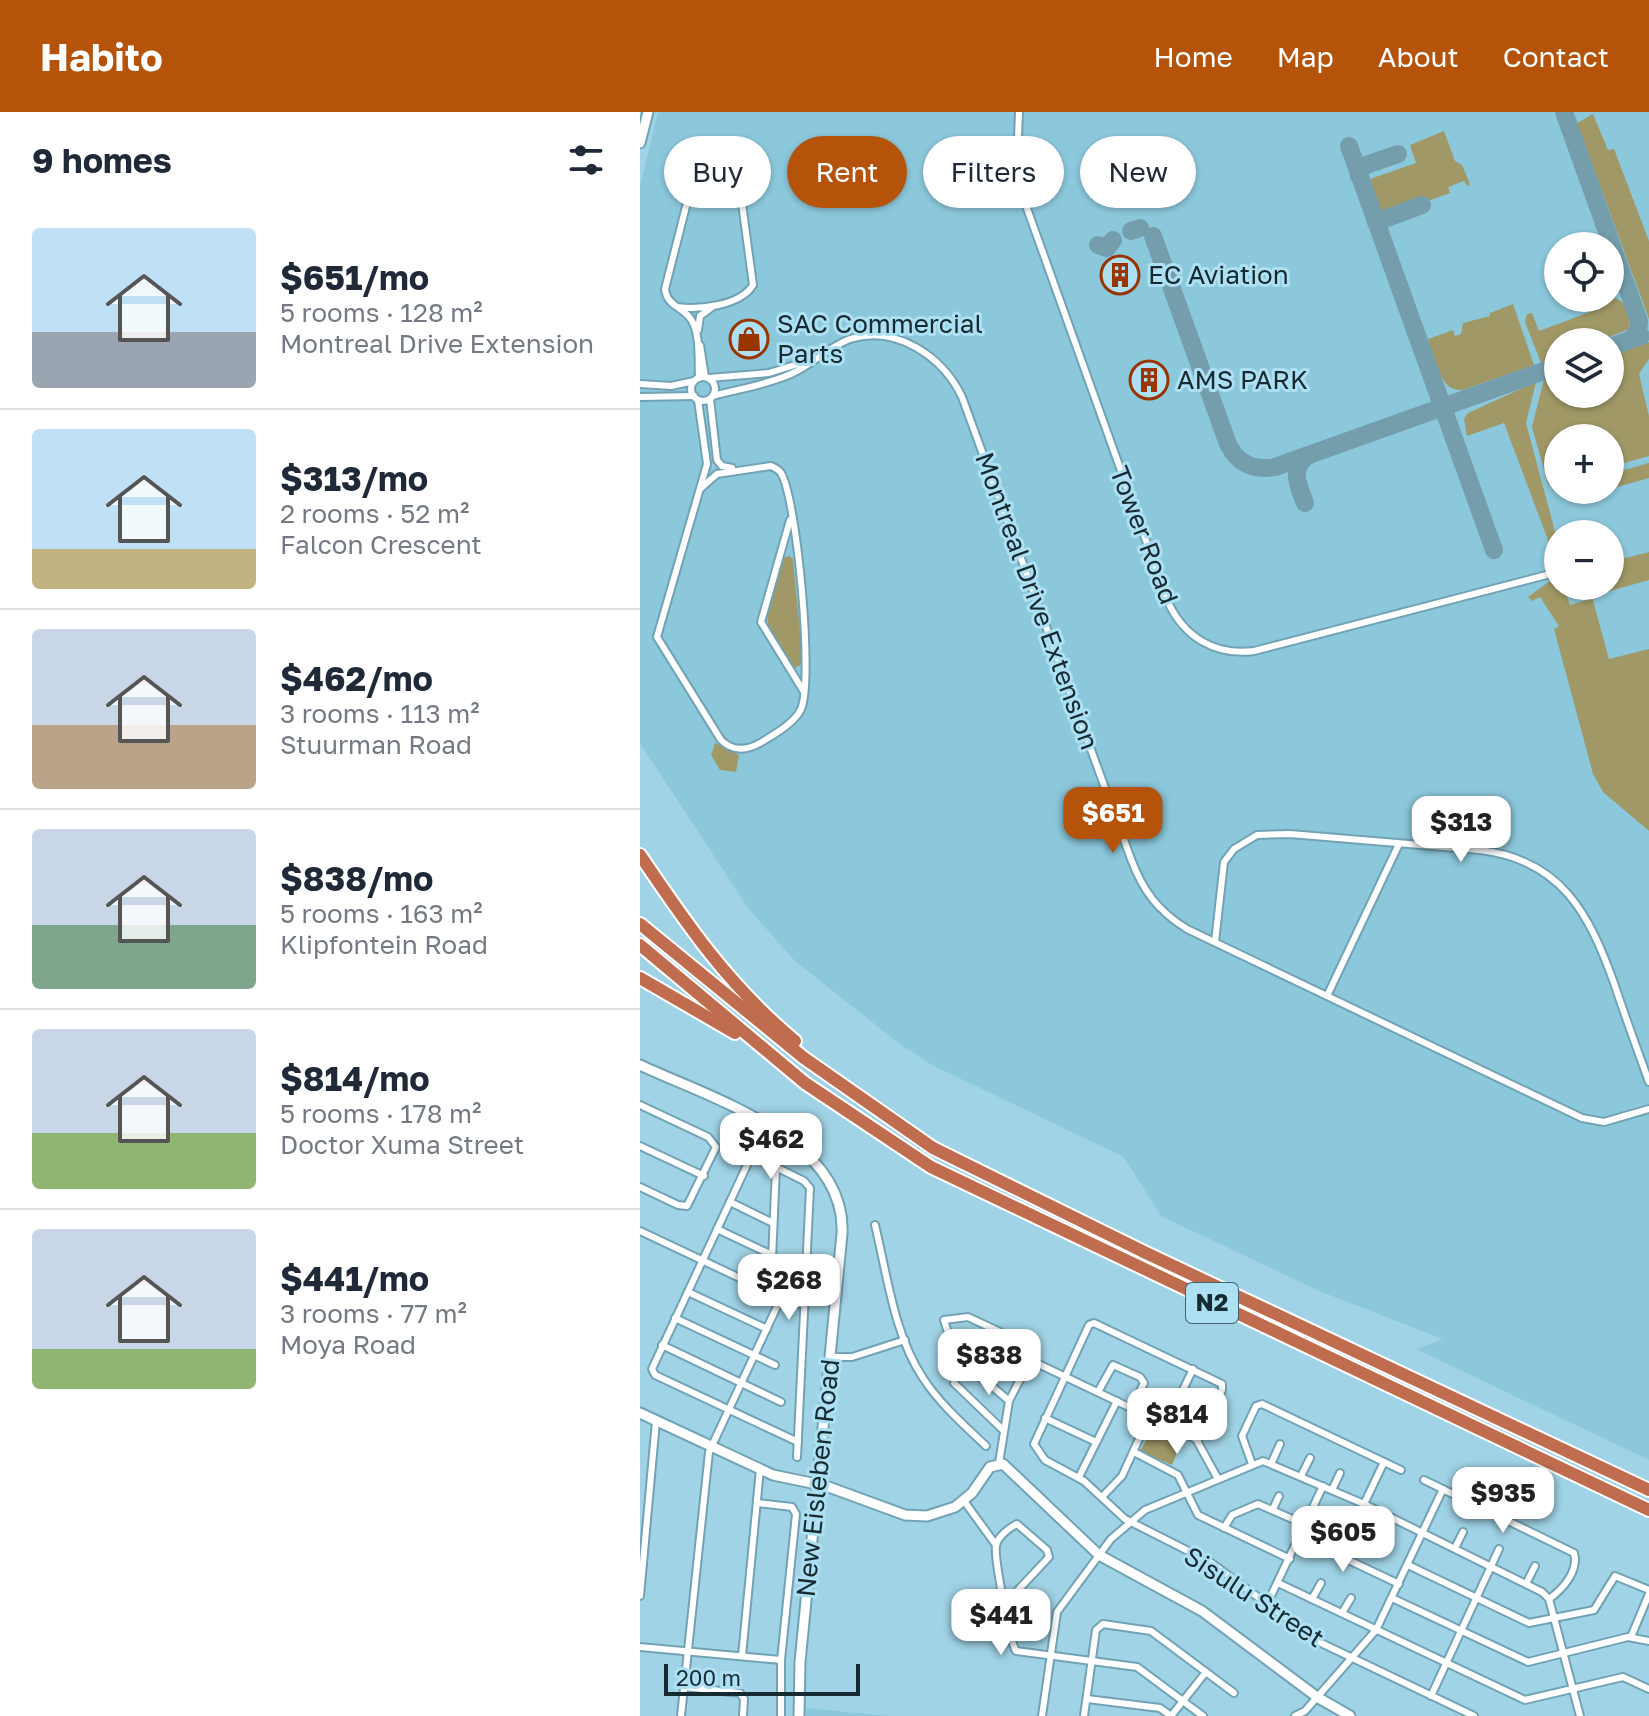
<!DOCTYPE html>
<meta charset="utf-8">
<style>
:root{--surface:#fff;--page:#f6f6f7;--text:#1f2937;--muted:#747a83;--line:#e0e1e3;--accent:#b45309}
body{margin:0;font-family:"Golos Text",sans-serif;background:var(--page);color:var(--text);height:100vh;display:flex;flex-direction:column;font-size:30px;white-space:nowrap}
*{box-sizing:border-box;margin:0}
p{font-size:26px;color:var(--muted)}
.icon{flex:none;width:44px;height:44px;fill:none;stroke:currentColor;stroke-width:2;stroke-linecap:round;stroke-linejoin:round}
.map{position:relative;flex:1;overflow:hidden}
.side{display:flex;flex-direction:column;background:var(--surface);width:640px}
.side>*{flex:none}
.guide{position:absolute;left:24px;top:24px;width:760px;height:72px;display:flex;gap:16px}
.fabs{position:absolute;left:904px;top:120px;display:grid;gap:16px}
.fabs a{display:grid;place-items:center;width:80px;height:80px;border-radius:50%;background:var(--surface);box-shadow:0 2px 6px #0004;font-size:40px}
.scale{position:absolute;left:24px;bottom:20px;width:196px;box-sizing:border-box;padding-left:8px;border:4px solid #162a31;border-top:0;font-size:22px;line-height:28px;white-space:nowrap;color:#162a31;-webkit-text-stroke:6px #ace0f2;paint-order:stroke}
.price{position:absolute;translate:-50% -68px;padding:0 18px;border-radius:16px;background:#fff;color:#222;font-size:26px;line-height:52px;filter:drop-shadow(0 2px 4px #0008)}
.price::after{content:'';position:absolute;left:50%;top:48px;width:24px;height:18px;margin-left:-12px;background:inherit;clip-path:polygon(0 0,100% 0,50% 100%)}
.price.active{background:var(--accent);color:#fff}
ul{padding:0;list-style:none}
li{display:flex;align-items:center;gap:24px;height:200px;padding:0 32px}
li+li{border-top:2px solid var(--line)}
li span{display:grid;place-items:center;flex:none;width:224px;height:160px;border-radius:8px;color:#555}
li>.icon{margin-inline-start:auto}
span .icon{width:96px;height:96px;fill:#fffc;stroke-width:1}
li b{font-size:34px}
h2{display:flex;justify-content:space-between;align-items:center;height:96px;padding:0 32px;font-size:34px}
.tag{padding:0 28px;border-radius:36px;background:var(--surface);box-shadow:0 2px 6px #0004;font-size:28px;line-height:72px}
.tag.active{background:var(--accent);color:#fff}
header{display:flex;align-items:center;gap:48px;box-sizing:border-box;height:112px;padding:0 40px;background:var(--accent);color:#fff}
header strong{font-size:38px}
nav{display:flex;gap:44px;margin-inline-start:auto;font-size:28px}
main{display:flex;flex:1;min-height:0}
.map>svg:first-child{display:block}
.built{fill:#8cc8dc;fill-rule:evenodd}
.green{fill:#a09967}
.lines{fill:none;stroke-linecap:round;stroke-linejoin:round}
.taxiway{stroke:#749eac;stroke-width:18}
.street-casing{stroke:#71a3b4;stroke-width:10}
.secondary-casing{stroke:#71a3b4;stroke-width:13}
.highway-casing{stroke:#fff;stroke-width:16}
.street{stroke:#fff;stroke-width:6}
.secondary{stroke:#fff;stroke-width:9}
.highway{stroke:#bf6d4e;stroke-width:12}
.labels{text-anchor:middle;stroke-width:6;stroke-linejoin:round;paint-order:stroke}
.shield{fill:#ace0f2;stroke:#43616b;stroke-width:2}
.shield-label{font-size:24px;font-weight:bold;fill:#162a31}
.poi-label{font-size:26px;fill:#162a31;stroke:#ace0f2;text-anchor:start}
.street-label{font-size:26px;fill:#162a31;stroke:#ace0f2}
</style>
<header>
<strong>Habito</strong>
<nav><a>Home</a><a>Map</a><a>About</a><a>Contact</a></nav>
</header>
<main>
<section class="side">
<h2>9 homes<svg class="icon" aria-label="filters" viewBox="0 0 24 24"><path d="M4 7h16M4 17h16"/><circle cx="9" cy="7" r="2"/><circle cx="15" cy="17" r="2"/></svg></h2>
<ul>
<li><span style="background:linear-gradient(#bfe0f5 65%,#9aa5b1 0)"><svg class="icon" aria-label="home" viewBox="0 0 24 24"><path d="M3 11l9-7 9 7M6 9v11h12V9"/></svg></span><div><b>$651/mo</b><p>5 rooms · 128 m²</p><p>Montreal Drive Extension</p></div></li>
<li><span style="background:linear-gradient(#bfe0f5 75%,#c2b280 0)"><svg class="icon" aria-label="home" viewBox="0 0 24 24"><path d="M3 11l9-7 9 7M6 9v11h12V9"/></svg></span><div><b>$313/mo</b><p>2 rooms · 52 m²</p><p>Falcon Crescent</p></div></li>
<li><span style="background:linear-gradient(#c9d6e8 60%,#b9a48a 0)"><svg class="icon" aria-label="home" viewBox="0 0 24 24"><path d="M3 11l9-7 9 7M6 9v11h12V9"/></svg></span><div><b>$462/mo</b><p>3 rooms · 113 m²</p><p>Stuurman Road</p></div></li>
<li><span style="background:linear-gradient(#c9d6e8 60%,#7fa58c 0)"><svg class="icon" aria-label="home" viewBox="0 0 24 24"><path d="M3 11l9-7 9 7M6 9v11h12V9"/></svg></span><div><b>$838/mo</b><p>5 rooms · 163 m²</p><p>Klipfontein Road</p></div></li>
<li><span style="background:linear-gradient(#c9d6e8 65%,#8fb573 0)"><svg class="icon" aria-label="home" viewBox="0 0 24 24"><path d="M3 11l9-7 9 7M6 9v11h12V9"/></svg></span><div><b>$814/mo</b><p>5 rooms · 178 m²</p><p>Doctor Xuma Street</p></div></li>
<li><span style="background:linear-gradient(#c9d6e8 75%,#8fb573 0)"><svg class="icon" aria-label="home" viewBox="0 0 24 24"><path d="M3 11l9-7 9 7M6 9v11h12V9"/></svg></span><div><b>$441/mo</b><p>3 rooms · 77 m²</p><p>Moya Road</p></div></li>
</ul>
</section>
<div class="map">
<svg width="1009" height="1604" viewBox="0 0 1009 1604">
<rect width="100%" height="100%" fill="#a0d3e5"/>
<g class="built">
<path d="M 18,0 L 1009,0 L 1009,1348 L 776,1237 L 803,1227 L 679,1179 L 521,1104 L 484,1045 L 292,953 L 260,932 L 155,849 L 108,796 L 0,631 L 0,74 ZM 918,134 L 970,134 L 970,186 L 918,186 ZM 918,230 L 970,230 L 970,282 L 918,282 ZM 918,326 L 970,326 L 970,378 L 918,378 ZM 918,422 L 970,422 L 970,474 L 918,474 Z"/>
<polygon points="166,1596 248,1604 166,1604"/>
</g>
<g class="green">
<polygon points="953,2 968,38 974,37 1009,129 1009,207 937,11"/>
<polygon points="804,19 815,49 822,53 830,72 827,74 824,69 808,75 810,81 743,105 730,67 776,51 770,33"/>
<path d="M 975,186 C 986,189 992,206 989,217 L 957,230 L 918,230 L 918,244 L 901,251 L 885,210 L 887,202 L 892,201 L 899,219 L 955,198 L 956,193 Z"/>
<path d="M 873,192 L 894,253 L 823,278 C 799,281 794,245 788,227 L 813,218 L 815,224 L 821,222 L 823,211 L 850,204 L 850,201 Z"/>
<polygon points="1009,230 1009,247 999,262 1009,304 1009,344 970,355 970,326 918,326 918,369 908,372 892,315 904,267 918,262 918,282 970,282 970,244"/>
<polygon points="896,270 886,311 917,427 916,435 911,436 864,311 827,324 824,307 828,301"/>
<polygon points="1009,351 1009,366 970,377 970,362"/>
<polygon points="1009,440 1009,468 963,481 959,479 956,474 970,474 970,450"/>
<path d="M 149,444 L 153,447 L 163,551 L 155,556 C 112,519 129,492 143,446 Z"/>
<polygon points="918,463 918,474 931,474 925,479 930,493 947,488 943,474 949,474 969,547 1009,537 1009,719 963,680 953,662 914,517 919,514 900,485 892,489 888,485"/>
<polygon points="75,631 99,643 96,660 80,658 71,643"/>
<polygon points="516,1312 543,1326 532,1353 500,1339"/>
</g>
<g class="lines">
<g class="taxiway">
<polyline points="924,0 999,209 998,220 991,227"/>
<polyline points="709,34 854,438"/>
<polyline points="719,64 723,54 758,42"/>
<polyline points="736,110 782,93"/>
<polyline points="491,119 500,116"/>
<path d="M 513,124 L 588,332 C 597,351 614,359 635,355 L 918,254"/>
<polyline points="458,133 467,136 473,128"/>
<polyline points="970,235 1001,224"/>
<path d="M 665,391 C 658,373 649,356 669,343"/>
</g>
<defs>
<g id="street">
<path d="M 379,0 L 377,51 L 384,88 L 528,490 C 544,525 575,544 614,539 L 918,460"/>
<path d="M 37,195 C 59,198 100,194 113,173 L 99,69 L 87,55 L 64,55 L 54,63 L 25,177 C 27,194 41,194 50,206 C 61,220 58,249 59,266"/>
<polyline points="58,218 60,204 72,195"/>
<polyline points="60,233 65,265"/>
<circle cx="63" cy="277" r="12"/>
<polyline points="69,266 129,261 171,248"/>
<polyline points="0,272 31,274 54,269"/>
<path d="M 73,284 C 99,277 126,273 151,262 C 172,253 188,235 210,227 C 256,212 303,245 322,285 L 491,747 C 503,779 518,799 547,817 L 942,1006 L 964,1010 L 1009,997"/>
<polyline points="0,285 54,284"/>
<polyline points="70,287 77,348 82,354 92,356"/>
<path d="M 58,288 L 67,352 L 17,525 L 81,628 C 92,639 106,639 120,631 C 133,623 155,611 161,597 C 174,569 157,387 141,361 C 138,357 136,356 131,354 L 77,362 L 60,377"/>
<polyline points="150,408 121,510 164,580"/>
<path d="M 575,830 L 584,750 L 594,737 L 617,723 L 650,722 L 840,738 C 922,748 949,802 974,871 C 985,904 997,937 1009,970"/>
<polyline points="687,884 759,732"/>
<polyline points="0,993 68,1025 76,1035 47,1094 38,1093 0,1075"/>
<polyline points="0,1034 64,1064"/>
<polyline points="115,1036 12,1257 15,1263 158,1330"/>
<polyline points="112,1043 164,1069 170,1076 157,1345"/>
<polyline points="90,1090 133,1111"/>
<path d="M 235,1113 C 247,1162 254,1223 283,1266 C 299,1291 324,1313 346,1334"/>
<polyline points="77,1117 132,1143"/>
<polyline points="0,1119 155,1192 164,1192"/>
<polyline points="122,1176 132,1148 136,1055"/>
<polyline points="48,1180 127,1217"/>
<polyline points="35,1206 135,1253"/>
<polyline points="22,1233 141,1290"/>
<polyline points="190,1245 212,1245 265,1228"/>
<polyline points="390,1248 556,1327 578,1367"/>
<polyline points="314,1271 364,1319"/>
<polyline points="458,1280 473,1253 500,1265 504,1271 492,1296"/>
<polyline points="405,1306 456,1330"/>
<polyline points="526,1313 553,1257"/>
<polyline points="558,1328 582,1278 582,1272 454,1211 449,1213 394,1332 405,1348 444,1369 485,1407 570,1450 679,1530 834,1604"/>
<polyline points="494,1340 538,1363 558,1403 650,1447"/>
<polyline points="632,1350 640,1332"/>
<polyline points="744,1350 761,1358"/>
<path d="M 359,1351 L 369,1289 C 337,1260 316,1252 304,1208 L 328,1205 L 392,1235 L 394,1240 L 369,1289"/>
<polyline points="612,1352 602,1324 616,1294 622,1292 744,1350 724,1392"/>
<polyline points="661,1364 670,1346"/>
<polyline points="439,1365 477,1289"/>
<path d="M 784,1368 L 934,1441 C 939,1459 923,1477 909,1487"/>
<polyline points="692,1378 700,1361"/>
<polyline points="462,1385 482,1364 509,1305"/>
<polyline points="324,1389 356,1433"/>
<polyline points="117,1391 152,1395 156,1402 141,1548 141,1604"/>
<polyline points="633,1397 639,1384"/>
<polyline points="584,1416 592,1403 618,1392 666,1413"/>
<polyline points="660,1425 759,1472"/>
<polyline points="815,1436 823,1420"/>
<polyline points="768,1453 889,1511 954,1498 975,1464 1009,1478"/>
<polyline points="887,1470 895,1454"/>
<polyline points="638,1471 885,1588 983,1565 1009,1577"/>
<polyline points="0,1484 16,1309"/>
<polyline points="752,1486 888,1550 988,1525 1009,1529"/>
<polyline points="672,1487 681,1471"/>
<path d="M 365,1492 L 409,1445 L 407,1438 L 377,1412 C 369,1416 357,1425 356,1434 C 354,1446 370,1530 376,1539 L 497,1555 L 563,1604"/>
<polyline points="627,1492 683,1374"/>
<polyline points="702,1501 711,1486"/>
<polyline points="991,1525 1009,1482"/>
<polyline points="0,1535 141,1548"/>
<polyline points="102,1544 120,1357"/>
<polyline points="44,1575 100,1581 104,1587 103,1604"/>
<polyline points="791,1584 859,1437"/>
<polyline points="447,1587 520,1596 531,1604"/>
<polyline points="41,1604 69,1340 141,1186"/>
<polyline points="402,1604 417,1500 471,1427 505,1398 623,1349 724,1392 902,1480 909,1487 940,1604"/>
<polyline points="444,1604 456,1518 463,1512 511,1519 594,1581"/>
<polyline points="531,1604 566,1560"/>
<polyline points="655,1604 665,1599 736,1518 803,1377"/>
</g>
<g id="secondary">
<polyline points="0,31 8,0"/>
<path d="M 0,953 C 70,986 207,1026 202,1122 L 160,1550 L 159,1604"/>
<polyline points="0,1301 133,1363 186,1374 265,1403 287,1404 315,1395 332,1381 350,1355 363,1352 459,1443 562,1499 677,1585 710,1604"/>
</g>
<g id="highway">
<path d="M 0,743 C 48,814 89,874 155,929"/>
<polyline points="0,812 164,946 293,1036 506,1141 1009,1378"/>
<polyline points="0,833 165,971 291,1055 1009,1398"/>
<polyline points="0,866 95,921"/>
</g>
</defs>
<use href="#street" class="street-casing"/>
<use href="#secondary" class="secondary-casing"/>
<use href="#highway" class="highway-casing"/>
<use href="#street" class="street"/>
<use href="#secondary" class="secondary"/>
<use href="#highway" class="highway"/>
</g>
<defs>
<symbol id="building-ring" viewBox="-11 -11 22 22"><circle r="9.5" fill="#ace0f2" stroke="#993500" stroke-width="1.5"/><path d="M-4-6H4V6H1V3H-1V6H-4ZM-2.5-4.3h1.7v1.8h-1.7ZM.8-4.3h1.7v1.8H.8ZM-2.5-1h1.7V.8h-1.7ZM.8-1h1.7V.8H.8Z" fill="#993500"/></symbol>
<symbol id="shop-ring" viewBox="-11 -11 22 22"><circle r="9.5" fill="#ace0f2" stroke="#993500" stroke-width="1.5"/><path d="M-5-2.5h2.3a2.7 3.5 0 0 1 5.4 0H5L5.5 6h-11ZM-1.5-2.5h3a1.5 2.3 0 0 0-3 0Z" fill="#993500"/></symbol>
</defs>
<g fill-rule="evenodd">
<use href="#building-ring" x="458" y="141" width="44" height="44"/>
<use href="#shop-ring" x="87" y="205" width="44" height="44"/>
<use href="#building-ring" x="487" y="246" width="44" height="44"/>
</g>
<g class="labels">
<rect class="shield" x="546" y="1171" width="52" height="40" rx="6"/>
<g class="shield-label">
<text x="572" y="1199">N2</text>
</g>
<g class="poi-label">
<text x="508" y="172">EC Aviation</text>
<text x="137" y="221">SAC Commercial<tspan x="137" dy="30">Parts</tspan></text>
<text x="537" y="277">AMS PARK</text>
</g>
<g class="street-label">
<text transform="translate(504 423) rotate(69)" y="9">Tower Road</text>
<text transform="translate(397 489) rotate(70)" y="9">Montreal Drive Extension</text>
<text transform="translate(178 1366) rotate(-84)" y="9">New Eisleben Road</text>
<text transform="translate(614 1485) rotate(33)" y="9">Sisulu Street</text>
</g>
</g>
</svg>
<div class="fabs">
<a><svg class="icon" aria-label="locate" viewBox="0 0 24 24"><circle cx="12" cy="12" r="6"/><path d="M12 2v4M12 18v4M2 12h4M18 12h4"/></svg></a>
<a><svg class="icon" aria-label="layers" viewBox="0 0 24 24"><path d="M12 4l9 5-9 5-9-5zM3 14l9 5 9-5"/></svg></a>
<a>+</a>
<a>−</a>
</div>
<div class="scale">200 m</div>
<b class="price active" style="left:473px;top:743px">$651</b>
<b class="price" style="left:821px;top:752px">$313</b>
<b class="price" style="left:131px;top:1069px">$462</b>
<b class="price" style="left:149px;top:1210px">$268</b>
<b class="price" style="left:349px;top:1285px">$838</b>
<b class="price" style="left:537px;top:1344px">$814</b>
<b class="price" style="left:863px;top:1423px">$935</b>
<b class="price" style="left:703px;top:1462px">$605</b>
<b class="price" style="left:361px;top:1545px">$441</b>
<div class="guide">
<a class="tag">Buy</a>
<a class="tag active">Rent</a>
<a class="tag">Filters</a>
<a class="tag">New</a>
</div>
</div>
</main>
